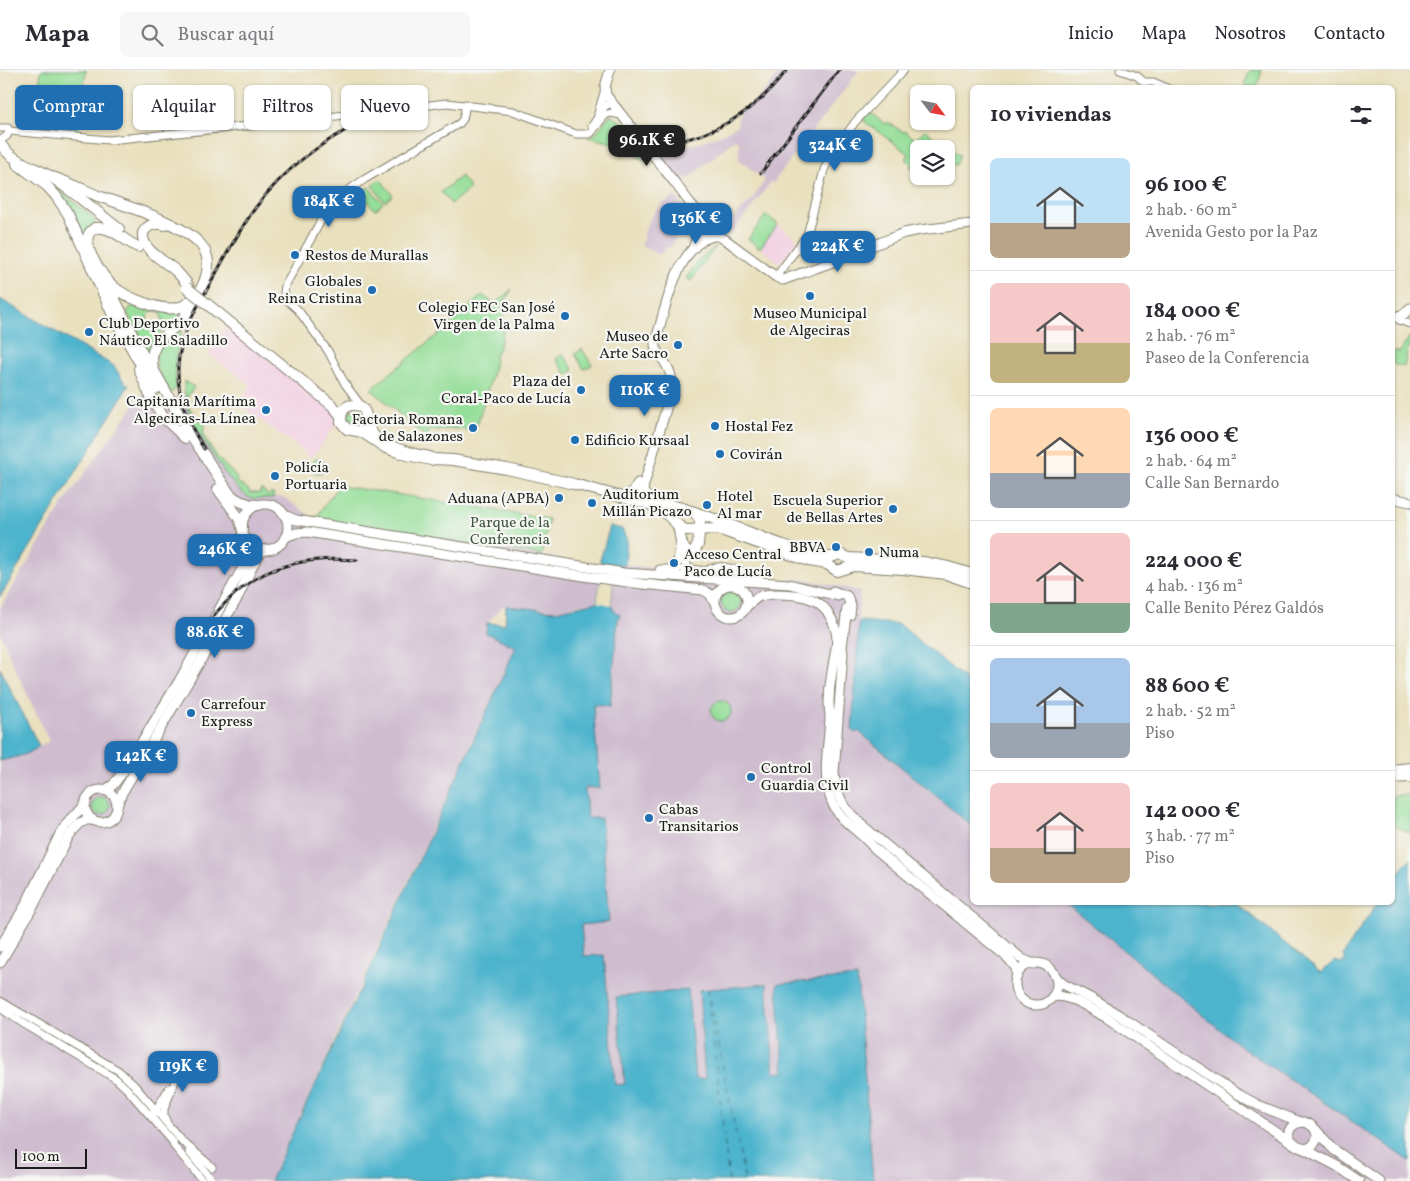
<!DOCTYPE html>
<html lang="es">
<meta charset="utf-8">
<style>
:root{--surface:#fff;--page:#f7f7f7;--text:#2b2b33;--muted:#7c7c81;--line:#e1e1e2;--accent:#1f6fb2}
body{margin:0;font-family:Vollkorn,serif;background:var(--page);color:var(--text);height:100vh;display:flex;flex-direction:column;font-size:19px;white-space:nowrap}
*{box-sizing:border-box;margin:0}
p{font-size:16px;color:var(--muted)}
.icon{flex:none;width:28px;height:28px;fill:none;stroke:currentColor;stroke-width:2;stroke-linecap:round;stroke-linejoin:round}
.map{position:relative;flex:1;overflow:hidden}
.sheet{position:absolute;left:970px;top:15px;width:425px;height:820px;display:flex;flex-direction:column;background:var(--surface);border-radius:8px;box-shadow:0 1px 4px #0004}
.sheet>*{flex:none}
.hud{position:absolute;left:15px;top:15px;width:475px;height:45px;display:flex;gap:10px}
.needle{width:32px;rotate:122deg}
.tools{position:absolute;left:910px;top:15px;display:grid;gap:10px}
.tools a{display:grid;place-items:center;width:45px;height:45px;border-radius:8px;background:var(--surface);box-shadow:0 1px 4px #0004;font-size:25px}
.scale{position:absolute;left:15px;bottom:12px;width:72px;box-sizing:border-box;padding-left:5px;border:2px solid #1c1c1c;border-top:0;font-size:14px;line-height:18px;white-space:nowrap;color:#1c1c1c;-webkit-text-stroke:4px #f6f6f2;paint-order:stroke}
.price{position:absolute;translate:-50% -42px;padding:0 11px;border-radius:10px;background:var(--accent);color:#fff;font-size:16px;line-height:32px;filter:drop-shadow(0 1px 2px #0008)}
.price::after{content:'';position:absolute;left:50%;top:30px;width:15px;height:11px;margin-left:-8px;background:inherit;clip-path:polygon(0 0,100% 0,50% 100%)}
.price.on{background:#222;color:#fff}
ul{padding:0;list-style:none}
li{display:flex;align-items:center;gap:15px;height:125px;padding:0 20px}
li+li{border-top:1px solid var(--line)}
li span{display:grid;place-items:center;flex:none;width:140px;height:100px;border-radius:8px;color:#555}
li>.icon{margin-inline-start:auto}
span .icon{width:60px;height:60px;fill:#fffc;stroke-width:1}
li b{font-size:21px}
h2{display:flex;justify-content:space-between;align-items:center;height:60px;padding:0 20px;font-size:21px}
.tag{padding:0 18px;border-radius:8px;background:var(--surface);box-shadow:0 1px 4px #0004;font-size:18px;line-height:45px}
.tag.on{background:var(--accent);color:#fff}
header{display:flex;align-items:center;gap:30px;box-sizing:border-box;height:70px;padding:0 25px;background:var(--surface);border-bottom:1px solid var(--line)}
header strong{font-size:24px}
nav{display:flex;gap:28px;margin-inline-start:auto;font-size:18px}
.search{width:350px;height:45px;background:var(--page);display:flex;align-items:center;gap:12px;box-sizing:border-box;padding:0 18px;border-radius:8px;color:var(--muted);font-size:19px}
.map>svg:first-child{display:block}
.built{fill:#f2cfe1}
.industrial{fill:#cfbdcf}
.green{fill:#95de99;stroke:#587d5a;fill-rule:evenodd}
.water{fill:#4eb4cd;stroke:#356874}
.pier{fill:#e9e0be}
.lines{fill:none;stroke-linecap:round;stroke-linejoin:round}
.ferry{stroke:#305963;stroke-width:1;stroke-dasharray:6 5;stroke-linecap:butt}
.minor-casing{stroke:#827e6d;stroke-width:9}
.major-casing{stroke:#827e6d;stroke-width:11}
.highway-casing{stroke:#827e6d;stroke-width:12}
.minor{stroke:#fff;stroke-width:7}
.major{stroke:#fff;stroke-width:9}
.highway{stroke:#fff;stroke-width:10}
.rail-casing{stroke:#1c1c1c;stroke-width:3}
.rail{stroke:#f6f6f2;stroke-width:1;stroke-dasharray:4;stroke-linecap:butt}
.major-bridge-casing{stroke:#827e6d;stroke-width:11;stroke-linecap:butt}
.highway-bridge-casing{stroke:#827e6d;stroke-width:12;stroke-linecap:butt}
.major-bridge{stroke:#fff;stroke-width:9}
.highway-bridge{stroke:#fff;stroke-width:10}
.poi-dot{fill:#1f6fb2;stroke:#f6f6f2;stroke-width:2}
.labels{text-anchor:middle;stroke-width:4.5;stroke-linejoin:round;paint-order:stroke}
.poi-label{font-size:15px;fill:#1c1c1c;stroke:#f6f6f2;text-anchor:start}
.park-label{font-size:15px;fill:#405642;stroke:#f6f6f2}
</style>
<header>
<strong>Mapa</strong>
<div class="search"><svg class="icon" aria-label="search" viewBox="0 0 24 24"><circle cx="10" cy="10" r="6"/><path d="M15 15l6 6"/></svg>Buscar aquí</div>
<nav><a>Inicio</a><a>Mapa</a><a>Nosotros</a><a>Contacto</a></nav>
</header>
<div class="map">
<svg width="1410" height="1111" viewBox="0 0 1410 1111">
<rect width="100%" height="100%" fill="#f6f6f2"/>
<filter id="ink" filterUnits="userSpaceOnUse"><feTurbulence type="fractalNoise" baseFrequency=".02" numOctaves="2"/><feDisplacementMap in="SourceGraphic" scale="10" xChannelSelector="R" yChannelSelector="G"/><feConvolveMatrix kernelMatrix="1 2 1 2 8 2 1 2 1" color-interpolation-filters="sRGB"/></filter>
<filter id="wash" filterUnits="userSpaceOnUse"><feTurbulence type="fractalNoise" baseFrequency=".0096" numOctaves="4" result="noise"/><feDisplacementMap in="SourceGraphic" scale="20" xChannelSelector="R" yChannelSelector="G"/><feGaussianBlur stdDeviation="1.12" result="paint"/><feColorMatrix in="noise" values="0 0 0 0 0 0 0 0 0 0 0 0 0 0 0 0 0 1.4 0 .05"/><feComposite in="paint" operator="in"/></filter>
<g filter="url(#wash)">
<rect width="100%" height="100%" fill="#e9e0be"/>
<g class="built">
<polygon points="766,145 798,170 780,193 748,169"/>
<polygon points="229,253 336,341 337,353 316,383 308,387 305,391 306,385 305,382 238,334 251,315 208,284"/>
</g>
<g class="industrial">
<polygon points="782,0 859,0 773,113 771,112 733,162 725,156 752,130 765,110 739,90 739,71 735,69 687,110 684,107 680,110 656,79 686,76 698,73 722,64 737,56 738,45 761,25"/>
<polygon points="675,126 686,139 688,139 689,157 688,157 687,155 682,157 670,178 666,177 662,183 661,182 659,185 641,175 646,157 655,141 663,133"/>
<polygon points="142,324 147,327 155,339 177,326 184,325 192,349 216,390 231,409 251,429 258,427 283,427 315,449 614,498 625,495 770,509 809,510 860,521 852,660 857,661 972,756 972,832 1066,833 1239,975 1410,1091 1410,1111 873,1111 857,907 784,1002 774,1003 767,914 699,920 705,1009 696,1009 616,927 625,1015 615,1015 604,885 584,886 581,855 609,851 601,748 587,748 585,718 600,717 593,634 610,636 619,544 581,534 555,541 503,536 487,553 487,563 516,577 270,1111 0,1111 0,691 19,686 36,678 39,676 49,671 12,592 0,561 0,538 65,431"/>
</g>
<g class="green">
<polygon points="41,0 86,0 78,62 35,57"/>
<polygon points="1250,0 1262,0 1257,17 1248,17 1244,15"/>
<polygon points="871,43 884,54 887,52 903,62 905,61 915,69 925,60 947,78 960,85 956,95 946,94 946,79 919,79 919,93 916,94 915,98 911,98 911,94 906,89 909,84 865,52 863,46"/>
<polygon points="610,45 621,51 636,69 634,74 648,92 625,80 617,74 587,67 595,64"/>
<polygon points="461,106 470,118 451,134 441,122"/>
<polygon points="380,109 393,125 385,132 372,115"/>
<polygon points="369,117 383,133 375,140 361,123"/>
<polygon points="52,118 57,119 95,149 95,153 83,168"/>
<polygon points="766,145 778,154 760,178 748,169"/>
<polygon points="716,176 691,211 686,208 700,189"/>
<polygon points="512,219 501,237 505,255 500,274 495,287 493,302 475,362 453,358 439,361 428,360 428,369 371,319 452,253 482,225 495,234"/>
<path d="M 139,235 L 167,243 L 181,244 C 170,258 150,266 147,286 L 145,285 L 127,241 L 133,236 ZM 152,241 L 157,241 L 161,244 L 162,250 L 165,255 L 162,259 L 157,259 L 155,256 L 148,253 L 147,246 Z"/>
<path d="M 183,255 L 177,282 L 175,295 L 176,319 L 171,323 C 166,314 158,303 156,293 C 153,276 173,265 183,255 Z"/>
<polygon points="1410,266 1410,278 1408,278 1404,297 1393,294 1393,282 1396,281 1399,283"/>
<polygon points="582,279 592,295 584,299 575,284"/>
<polygon points="563,284 574,300 567,305 556,289"/>
<path d="M 184,311 L 194,317 L 186,329 L 189,332 L 189,339 L 193,341 L 191,345 L 202,353 L 205,351 L 203,364 L 206,370 L 218,388 L 237,408 L 236,411 L 249,420 L 249,423 L 260,423 L 261,419 L 269,426 L 271,423 L 274,425 L 273,428 C 268,428 252,429 250,428 C 235,423 198,364 191,348 C 186,336 184,324 184,311 Z"/>
<circle cx="354" cy="348" r="8"/>
<circle cx="318" cy="396" r="7"/>
<polygon points="338,416 370,420 549,449 542,485 315,449"/>
<circle cx="731" cy="532" r="10"/>
<circle cx="721" cy="641" r="10"/>
<polygon points="1410,725 1410,763 1392,754 1393,726"/>
<circle cx="101" cy="736" r="9"/>
</g>
<g class="water">
<polygon points="0,229 114,296 125,313 129,315 0,527"/>
<polygon points="610,456 622,459 627,470 625,495 614,498 611,534 614,541 620,544 618,550 610,636 593,634 600,718 585,718 587,748 601,748 609,852 581,855 584,886 604,885 615,1015 625,1014 616,927 688,920 695,1009 705,1009 699,920 767,914 774,1003 784,1002 777,914 857,907 873,1111 270,1111 366,907 516,577 486,563 487,553 505,554 506,536 555,541 597,532 603,497 600,490"/>
<polygon points="859,551 899,554 972,615 972,756 858,661 856,663 852,660"/>
<path d="M 0,598 L 39,676 C 30,685 12,688 0,691 Z"/>
<polygon points="1410,789 1410,1091 1239,975 1066,833 1236,833 1321,903 1334,891 1343,893 1345,890 1343,885 1377,833 1392,832 1393,809"/>
</g>
<polygon class="pier" points="603,496 614,498 611,535 597,532"/>
<g class="lines">
<g class="ferry">
<polyline points="708,919 745,1111"/>
<polyline points="709,930 729,1111"/>
</g>
</g>
</g>
<g filter="url(#ink)">
<g class="lines">
<defs>
<g id="minor">
<polyline points="1120,0 1137,6 1144,12 1153,12 1167,18"/>
<polyline points="598,43 605,19"/>
<polyline points="592,56 605,36 612,33"/>
<polyline points="0,58 8,58 9,61"/>
<polyline points="9,61 109,70 268,54 447,33 513,41 576,64 587,64 591,63 605,45 611,43 621,45"/>
<polyline points="1,70 7,66 9,61"/>
<polyline points="772,204 778,204 807,165 824,100 829,89 855,52 904,0"/>
<polyline points="1399,250 1410,254"/>
<polyline points="363,338 345,314 328,281 298,240 287,230 284,222 285,216 325,143 334,132 347,121 365,109 460,53 463,49 466,34"/>
<polyline points="0,931 119,1001 134,1015 182,1071 212,1097"/>
<polyline points="0,938 24,954 116,1009 126,1018 173,1072 174,1076 203,1111"/>
<polyline points="154,1043 169,1018"/>
<polyline points="166,1050 164,1047 164,1039 182,993"/>
<polyline points="189,1082 213,1111"/>
</g>
<g id="major">
<polyline points="610,0 605,17 606,25 639,67"/>
<polyline points="675,113 693,137 705,145"/>
<polyline points="713,166 718,166 726,170 776,207 783,210 835,191 904,163 920,160 972,154"/>
<path d="M 694,175 C 700,165 695,155 702,147 L 712,144 C 719,147 722,153 719,161 L 712,166 L 703,165 L 699,159"/>
<polyline points="1392,248 1404,244 1410,238"/>
<path d="M 643,418 L 672,318 C 673,308 670,300 664,291 C 660,285 655,282 655,274 C 664,243 676,178 710,167"/>
<polyline points="627,425 632,422 638,413"/>
<polyline points="1392,428 1410,432"/>
<circle cx="265" cy="457" r="23"/>
<polyline points="284,445 296,450 624,503 789,514 838,526"/>
<polyline points="285,467 296,463 307,462 590,507 642,514 703,520 710,524 714,532"/>
<polyline points="678,492 681,469"/>
<polyline points="686,493 687,485 695,480"/>
<polyline points="685,499 705,502 711,501"/>
<polyline points="660,500 676,500 677,499"/>
<path d="M 708,501 C 723,492 742,505 759,506"/>
<circle cx="731" cy="531" r="16"/>
<polyline points="833,521 847,526 851,536 850,545"/>
<path d="M 746,537 C 749,534 754,530 758,527 C 769,522 800,524 811,529 C 817,531 823,536 827,541"/>
<path d="M 847,538 L 842,577 L 843,584 L 834,703 C 837,732 848,743 869,761 L 1022,889 L 1034,894"/>
<path d="M 828,543 C 843,566 835,578 832,602 C 830,612 829,623 829,633 C 829,638 830,643 830,648 C 829,675 821,706 832,732 C 840,752 860,761 873,777 L 1008,888 L 1016,898 L 1017,907"/>
<path d="M 105,720 L 113,715 L 123,702 L 179,611 L 242,499 C 246,490 251,481 248,471"/>
<circle cx="101" cy="736" r="16"/>
<polyline points="117,736 122,723 184,619 237,529 256,489 261,482 267,479"/>
<polyline points="0,877 25,836 60,764 66,755 86,733"/>
<polyline points="0,893 34,835 69,766 79,754 86,750 93,750"/>
<circle cx="1036" cy="914" r="21"/>
<polyline points="1055,906 1063,914 1094,930 1119,945 1236,1023 1258,1035 1300,1052"/>
<path d="M 1052,927 C 1067,922 1094,941 1107,948 L 1294,1074"/>
<path d="M 1304,1052 C 1328,1059 1314,1087 1297,1076 C 1294,1074 1290,1070 1289,1067 C 1287,1057 1296,1052 1304,1052 Z"/>
<polyline points="1316,1060 1333,1079 1379,1111"/>
<polyline points="1302,1078 1337,1096 1359,1111"/>
</g>
<g id="highway">
<path d="M 1,75 C 13,92 33,96 50,106 C 74,122 96,141 119,159"/>
<polyline points="17,94 47,116 56,126 68,144 112,243 137,288 156,319"/>
<path d="M 49,106 C 66,111 82,119 98,126 C 126,136 183,153 201,175 C 216,193 203,218 192,234 C 188,241 185,248 179,253 C 163,268 148,273 153,299 L 187,359 L 229,423 C 237,432 248,435 259,435"/>
<path d="M 165,155 C 156,152 148,154 143,163 C 141,181 166,191 177,202 C 181,206 184,210 188,215"/>
<path d="M 138,177 C 124,171 111,155 95,158 C 92,160 89,162 88,166 C 84,180 104,209 114,217 C 127,228 164,243 180,237 C 185,236 189,232 193,228"/>
<polyline points="107,214 147,293"/>
<polyline points="217,242 333,336 341,346"/>
<polyline points="139,299 149,323 163,347 185,368"/>
<path d="M 434,389 C 428,385 421,386 415,384 C 404,381 392,377 382,372 C 377,369 373,366 371,361 C 365,352 369,334 353,335 C 349,335 345,337 343,341 C 341,344 341,348 341,352 L 347,359 L 362,362 L 386,378 L 407,385 L 431,390 L 434,389 L 453,390 L 507,399 L 574,414 L 651,435 L 661,439 L 679,456 L 686,460 L 718,459 L 809,491 L 827,494 L 837,501 L 853,496 L 903,499 L 946,504 L 972,513"/>
<path d="M 643,418 C 643,421 642,423 645,425 C 650,431 676,436 685,439 C 732,453 779,478 827,487 L 832,487 L 839,484 L 849,488 L 923,492 L 948,497 L 972,504"/>
<polyline points="218,419 239,448 242,457"/>
<path d="M 677,454 C 681,463 679,475 687,482 L 693,482 L 698,475 L 700,452 L 699,448 L 694,442"/>
<polyline points="1392,700 1410,698"/>
<polyline points="1392,708 1410,707"/>
</g>
</defs>
<use href="#minor" class="minor-casing"/>
<use href="#major" class="major-casing"/>
<use href="#highway" class="highway-casing"/>
<use href="#minor" class="minor"/>
<use href="#major" class="major"/>
<use href="#highway" class="highway"/>
<defs>
<g id="rail">
<path d="M 654,75 C 710,70 753,45 787,0"/>
<polyline points="761,103 839,0"/>
<path d="M 204,379 C 188,353 177,327 178,297 C 180,263 197,237 213,209 C 226,185 239,160 256,137 C 284,100 320,72 362,52"/>
<path d="M 196,569 C 238,507 282,484 357,490"/>
</g>
</defs>
<use href="#rail" class="rail-casing"/>
<use href="#rail" class="rail"/>
<defs>
<polyline id="major-bridge" points="639,67 675,113"/>
<polyline id="highway-bridge" points="186,217 217,242"/>
</defs>
<use href="#major-bridge" class="major-bridge-casing"/>
<use href="#highway-bridge" class="highway-bridge-casing"/>
<use href="#major-bridge" class="major-bridge"/>
<use href="#highway-bridge" class="highway-bridge"/>
</g>
</g>
<g class="poi-dot">
<circle cx="295" cy="185" r="5"/>
<circle cx="372" cy="220" r="5"/>
<circle cx="810" cy="226" r="5"/>
<circle cx="565" cy="246" r="5"/>
<circle cx="89" cy="262" r="5"/>
<circle cx="678" cy="275" r="5"/>
<circle cx="581" cy="320" r="5"/>
<circle cx="266" cy="340" r="5"/>
<circle cx="715" cy="356" r="5"/>
<circle cx="473" cy="358" r="5"/>
<circle cx="575" cy="370" r="5"/>
<circle cx="720" cy="384" r="5"/>
<circle cx="275" cy="406" r="5"/>
<circle cx="559" cy="428" r="5"/>
<circle cx="592" cy="433" r="5"/>
<circle cx="707" cy="435" r="5"/>
<circle cx="893" cy="439" r="5"/>
<circle cx="836" cy="477" r="5"/>
<circle cx="869" cy="482" r="5"/>
<circle cx="674" cy="493" r="5"/>
<circle cx="191" cy="643" r="5"/>
<circle cx="751" cy="707" r="5"/>
<circle cx="649" cy="748" r="5"/>
</g>
<g class="labels">
<g class="poi-label">
<text x="305" y="190">Restos de Murallas</text>
<text x="362" y="216" text-anchor="end">Globales<tspan x="362" dy="17">Reina Cristina</tspan></text>
<text x="555" y="242" text-anchor="end">Colegio FEC San José<tspan x="555" dy="17">Virgen de la Palma</tspan></text>
<text x="810" y="248" text-anchor="middle">Museo Municipal<tspan x="810" dy="17">de Algeciras</tspan></text>
<text x="99" y="258">Club Deportivo<tspan x="99" dy="17">Náutico El Saladillo</tspan></text>
<text x="668" y="271" text-anchor="end">Museo de<tspan x="668" dy="17">Arte Sacro</tspan></text>
<text x="571" y="316" text-anchor="end">Plaza del<tspan x="571" dy="17">Coral-Paco de Lucía</tspan></text>
<text x="256" y="336" text-anchor="end">Capitanía Marítima<tspan x="256" dy="17">Algeciras-La Línea</tspan></text>
<text x="463" y="354" text-anchor="end">Factoria Romana<tspan x="463" dy="17">de Salazones</tspan></text>
<text x="725" y="361">Hostal Fez</text>
<text x="585" y="375">Edificio Kursaal</text>
<text x="730" y="389">Covirán</text>
<text x="285" y="402">Policía<tspan x="285" dy="17">Portuaria</tspan></text>
<text x="602" y="429">Auditorium<tspan x="602" dy="17">Millán Picazo</tspan></text>
<text x="717" y="431">Hotel<tspan x="717" dy="17">Al mar</tspan></text>
<text x="549" y="433" text-anchor="end">Aduana (APBA)</text>
<text x="883" y="435" text-anchor="end">Escuela Superior<tspan x="883" dy="17">de Bellas Artes</tspan></text>
<text x="826" y="482" text-anchor="end">BBVA</text>
<text x="879" y="487">Numa</text>
<text x="684" y="489">Acceso Central<tspan x="684" dy="17">Paco de Lucía</tspan></text>
<text x="201" y="639">Carrefour<tspan x="201" dy="17">Express</tspan></text>
<text x="761" y="703">Control<tspan x="761" dy="17">Guardia Civil</tspan></text>
<text x="659" y="744">Cabas<tspan x="659" dy="17">Transitarios</tspan></text>
</g>
<g class="park-label">
<text x="510" y="457">Parque de la<tspan x="510" dy="17">Conferencia</tspan></text>
</g>
</g>
</svg>
<div class="tools">
<a><svg class="needle" viewBox="-14 -14 28 28"><path d="M0-13l5 13h-10z" fill="#e53935"/><path d="M0 13l5-13h-10z" fill="#7c7c81"/></svg></a>
<a><svg class="icon" aria-label="layers" viewBox="0 0 24 24"><path d="M12 4l9 5-9 5-9-5zM3 14l9 5 9-5"/></svg></a>
</div>
<div class="scale">100 m</div>
<b class="price on" style="left:647px;top:97px">96.1K €</b>
<b class="price" style="left:835px;top:102px">324K €</b>
<b class="price" style="left:329px;top:158px">184K €</b>
<b class="price" style="left:696px;top:175px">136K €</b>
<b class="price" style="left:838px;top:203px">224K €</b>
<b class="price" style="left:645px;top:347px">110K €</b>
<b class="price" style="left:225px;top:506px">246K €</b>
<b class="price" style="left:215px;top:589px">88.6K €</b>
<b class="price" style="left:141px;top:713px">142K €</b>
<b class="price" style="left:183px;top:1023px">119K €</b>
<div class="hud">
<a class="tag on">Comprar</a>
<a class="tag">Alquilar</a>
<a class="tag">Filtros</a>
<a class="tag">Nuevo</a>
</div>
<section class="sheet">
<h2>10 viviendas<svg class="icon" aria-label="filters" viewBox="0 0 24 24"><path d="M4 7h16M4 17h16"/><circle cx="9" cy="7" r="2"/><circle cx="15" cy="17" r="2"/></svg></h2>
<ul>
<li><span style="background:linear-gradient(#bfe0f5 65%,#b9a48a 0)"><svg class="icon" aria-label="home" viewBox="0 0 24 24"><path d="M3 11l9-7 9 7M6 9v11h12V9"/></svg></span><div><b>96 100 €</b><p>2 hab. · 60 m²</p><p>Avenida Gesto por la Paz</p></div></li>
<li><span style="background:linear-gradient(#f6c9c9 60%,#c2b280 0)"><svg class="icon" aria-label="home" viewBox="0 0 24 24"><path d="M3 11l9-7 9 7M6 9v11h12V9"/></svg></span><div><b>184 000 €</b><p>2 hab. · 76 m²</p><p>Paseo de la Conferencia</p></div></li>
<li><span style="background:linear-gradient(#ffd9b3 65%,#9aa5b1 0)"><svg class="icon" aria-label="home" viewBox="0 0 24 24"><path d="M3 11l9-7 9 7M6 9v11h12V9"/></svg></span><div><b>136 000 €</b><p>2 hab. · 64 m²</p><p>Calle San Bernardo</p></div></li>
<li><span style="background:linear-gradient(#f6c9c9 70%,#7fa58c 0)"><svg class="icon" aria-label="home" viewBox="0 0 24 24"><path d="M3 11l9-7 9 7M6 9v11h12V9"/></svg></span><div><b>224 000 €</b><p>4 hab. · 136 m²</p><p>Calle Benito Pérez Galdós</p></div></li>
<li><span style="background:linear-gradient(#a9c7e8 65%,#9aa5b1 0)"><svg class="icon" aria-label="home" viewBox="0 0 24 24"><path d="M3 11l9-7 9 7M6 9v11h12V9"/></svg></span><div><b>88 600 €</b><p>2 hab. · 52 m²</p><p>Piso</p></div></li>
<li><span style="background:linear-gradient(#f6c9c9 65%,#b9a48a 0)"><svg class="icon" aria-label="home" viewBox="0 0 24 24"><path d="M3 11l9-7 9 7M6 9v11h12V9"/></svg></span><div><b>142 000 €</b><p>3 hab. · 77 m²</p><p>Piso</p></div></li>
</ul>
</section>
</div>
